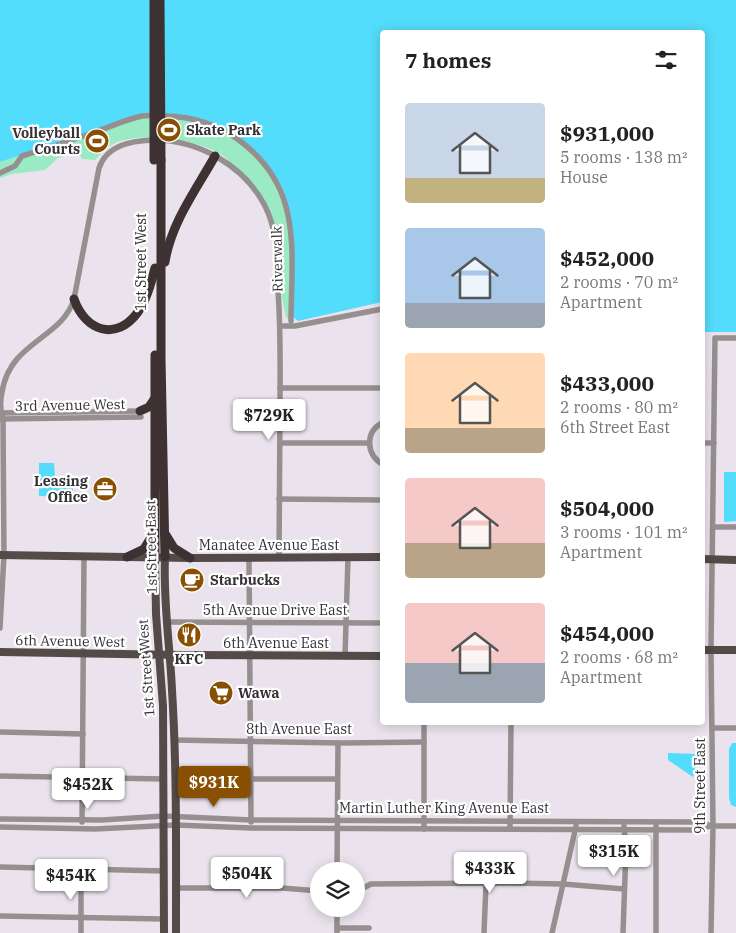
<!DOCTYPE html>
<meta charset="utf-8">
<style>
:root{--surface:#fff;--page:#f6f6f6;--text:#222;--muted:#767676;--accent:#895004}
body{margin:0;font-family:"IBM Plex Serif",serif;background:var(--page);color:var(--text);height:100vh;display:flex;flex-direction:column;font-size:19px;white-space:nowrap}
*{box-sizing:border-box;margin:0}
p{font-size:16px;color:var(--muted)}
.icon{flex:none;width:28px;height:28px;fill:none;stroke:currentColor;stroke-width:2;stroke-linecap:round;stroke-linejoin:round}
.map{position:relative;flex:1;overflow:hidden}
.panel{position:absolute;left:380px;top:30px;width:325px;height:695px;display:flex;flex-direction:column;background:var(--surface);border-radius:5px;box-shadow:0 2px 12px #0003}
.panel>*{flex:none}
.buttons{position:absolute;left:310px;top:862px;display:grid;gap:10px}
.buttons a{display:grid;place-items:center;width:55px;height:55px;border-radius:50%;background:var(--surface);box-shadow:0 2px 12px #0003;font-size:25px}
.price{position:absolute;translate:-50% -42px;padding:0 11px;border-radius:5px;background:#fff;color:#222;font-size:16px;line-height:32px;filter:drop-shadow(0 1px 2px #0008)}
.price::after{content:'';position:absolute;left:50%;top:30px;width:15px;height:11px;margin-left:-8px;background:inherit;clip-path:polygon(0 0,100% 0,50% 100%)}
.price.on{background:var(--accent);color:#fff}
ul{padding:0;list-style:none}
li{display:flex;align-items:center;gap:15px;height:125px;padding:0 25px}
li span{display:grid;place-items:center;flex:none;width:140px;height:100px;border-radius:5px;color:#555}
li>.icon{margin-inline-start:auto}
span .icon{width:60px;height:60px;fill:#fffc;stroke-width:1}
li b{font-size:21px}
h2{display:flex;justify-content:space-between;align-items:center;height:60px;padding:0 25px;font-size:21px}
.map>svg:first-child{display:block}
.green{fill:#9aeac4}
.water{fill:#53dcfb}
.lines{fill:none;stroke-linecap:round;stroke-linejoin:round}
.minor{stroke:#95908f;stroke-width:5.5}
.major{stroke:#544a48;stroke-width:8}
.highway{stroke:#3d3231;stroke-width:9}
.highway-bridge{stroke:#3d3231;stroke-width:9}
.labels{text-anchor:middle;stroke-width:4.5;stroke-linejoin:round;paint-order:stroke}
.poi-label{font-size:14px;font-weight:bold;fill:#343135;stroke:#fff;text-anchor:start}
.street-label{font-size:14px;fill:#343135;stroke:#fff}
</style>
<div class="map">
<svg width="736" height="933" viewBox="0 0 736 933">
<rect width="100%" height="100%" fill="#eae3ed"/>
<path class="green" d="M 142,115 L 215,125 L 266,165 L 291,224 L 289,320 L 286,317 C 284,308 282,299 281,290 C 278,263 283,242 271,215 C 268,208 232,163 226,158 C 202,139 143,131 115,143 C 107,147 101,153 95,160 L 82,159 L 78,152 L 58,158 L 45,170 L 12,174 L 0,178 L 0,162 Z"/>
<g class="water">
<polygon points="0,0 736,0 736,332 703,332 702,32 382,32 382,302 298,321 292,316 289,211 265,163 215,125 142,115 0,162"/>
<polygon points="39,463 54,463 55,478 59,483 73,484 73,495 68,495 68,497 39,496"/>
<polygon points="724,472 736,472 736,521 724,522"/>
<polygon points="732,743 736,743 736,807 731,805 729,798 729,749"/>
<polygon points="668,753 697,754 695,772 693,777 668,760"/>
</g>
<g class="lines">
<g class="minor">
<path d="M 0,173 L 15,166 L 22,156 C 48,148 73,140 98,131 C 112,126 127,119 142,116 C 149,115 157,116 164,116 C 223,116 276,157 288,215 C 295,248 291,287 291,321"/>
<polyline points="281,326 295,326 382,309"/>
<polyline points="280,388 382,388"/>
<polyline points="0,413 140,411"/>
<polyline points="0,419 141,417"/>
<path d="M 382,423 C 365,432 366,454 382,464"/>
<polyline points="280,443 369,443"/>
<polyline points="702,443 714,443"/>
<polyline points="279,499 382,500"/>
<polyline points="713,527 736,527"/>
<polyline points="249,557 251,822"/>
<polyline points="167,622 382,623"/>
<path d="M 0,628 L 4,555 L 3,419 C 0,410 0,401 2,392 C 10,341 62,339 74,299 L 99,168 C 107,145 131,141 152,140 C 197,139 244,165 265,206 C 279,234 276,261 278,291 C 281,332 280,372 280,413 C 280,461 279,509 279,557"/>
<polyline points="345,656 348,557"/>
<polyline points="424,722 424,829"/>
<polyline points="712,728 736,728"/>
<polyline points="0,732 83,734"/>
<polyline points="174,740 342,743 424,742"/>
<polyline points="0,776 164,779"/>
<polyline points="251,779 337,779"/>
<polyline points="0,819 102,820 164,816 251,820 694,822 713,826 736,826"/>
<polyline points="82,822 84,556"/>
<polyline points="0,827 95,829 176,825 251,828 694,830 710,826"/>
<polyline points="510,829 511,722"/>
<polyline points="0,867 164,871"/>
<polyline points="81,870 81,933"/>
<polyline points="337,871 338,743"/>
<polyline points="176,888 282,888 319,891"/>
<polyline points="356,892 371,884 506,883 563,884 624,889"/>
<polyline points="337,909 337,933"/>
<polyline points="0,916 164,919"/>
<polyline points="337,928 369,928"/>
<polyline points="484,933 486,884"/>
<polyline points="552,933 576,826"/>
<polyline points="623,933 626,848 624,826"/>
<polyline points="656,933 656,826"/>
<polyline points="711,933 713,826 711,650 715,338 736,338"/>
</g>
<g class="major">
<polyline points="0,555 190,558 382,557"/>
<polyline points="155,557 156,614 163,706 164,933"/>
<path d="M 165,557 C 163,602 170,646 172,690 C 177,771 176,852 176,933"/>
<polyline points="702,559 736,560"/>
<polyline points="702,650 736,650"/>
<polyline points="0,652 181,655 382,656"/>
</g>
<g class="highway">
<polyline points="161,160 161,359 165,557"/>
<path d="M 165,262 C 171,223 196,190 215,156"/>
<path d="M 74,299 C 85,331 116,342 138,312 C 147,299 151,283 155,268"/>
<polyline points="140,411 149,407 155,398"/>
<polyline points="166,535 174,548 190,558"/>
<polyline points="127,557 144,549 154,533"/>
<polyline points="155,557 155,355"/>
</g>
<g class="highway-bridge">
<polyline points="154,0 154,160"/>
<polyline points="160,0 161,160"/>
</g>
</g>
<defs>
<symbol id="stadium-disc" viewBox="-11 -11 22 22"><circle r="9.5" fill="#895004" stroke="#fff"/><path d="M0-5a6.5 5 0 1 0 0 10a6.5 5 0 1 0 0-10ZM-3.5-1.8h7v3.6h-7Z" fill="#fff"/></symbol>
<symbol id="office-disc" viewBox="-11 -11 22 22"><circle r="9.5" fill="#895004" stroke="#fff"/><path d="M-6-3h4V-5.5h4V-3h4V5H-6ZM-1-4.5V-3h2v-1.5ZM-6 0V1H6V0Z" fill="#fff"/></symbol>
<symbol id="cafe-disc" viewBox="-11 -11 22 22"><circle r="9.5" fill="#895004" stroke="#fff"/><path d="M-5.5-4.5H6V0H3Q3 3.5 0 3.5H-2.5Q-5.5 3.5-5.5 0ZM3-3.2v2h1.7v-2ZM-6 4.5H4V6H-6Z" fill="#fff"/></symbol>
<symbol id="restaurant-disc" viewBox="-11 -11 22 22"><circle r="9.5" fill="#895004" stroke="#fff"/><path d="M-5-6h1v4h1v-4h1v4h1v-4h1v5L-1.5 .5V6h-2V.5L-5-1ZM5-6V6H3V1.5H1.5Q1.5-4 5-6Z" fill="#fff"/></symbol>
<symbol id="supermarket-disc" viewBox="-11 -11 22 22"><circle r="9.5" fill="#895004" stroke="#fff"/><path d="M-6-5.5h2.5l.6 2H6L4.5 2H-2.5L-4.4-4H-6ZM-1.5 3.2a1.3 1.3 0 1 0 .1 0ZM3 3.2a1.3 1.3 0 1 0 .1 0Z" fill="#fff"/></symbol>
</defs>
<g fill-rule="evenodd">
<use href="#stadium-disc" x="155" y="116" width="28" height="28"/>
<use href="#stadium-disc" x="83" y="127" width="28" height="28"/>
<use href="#office-disc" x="91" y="475" width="28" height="28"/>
<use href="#cafe-disc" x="178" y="566" width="28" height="28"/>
<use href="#restaurant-disc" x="175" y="621" width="28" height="28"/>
<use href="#supermarket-disc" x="207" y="679" width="28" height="28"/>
</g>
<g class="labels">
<g class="poi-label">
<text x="186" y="135">Skate Park</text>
<text x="80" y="138" text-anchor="end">Volleyball<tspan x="80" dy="16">Courts</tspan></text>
<text x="88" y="486" text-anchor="end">Leasing<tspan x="88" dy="16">Office</tspan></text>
<text x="210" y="585">Starbucks</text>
<text x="189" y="664" text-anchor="middle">KFC</text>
<text x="238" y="698">Wawa</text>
</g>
<g class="street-label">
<text transform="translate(277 259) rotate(-91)" y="5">Riverwalk</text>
<text transform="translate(141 262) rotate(-90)" y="5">1st Street West</text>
<text transform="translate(70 405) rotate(-1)" y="5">3rd Avenue West</text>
<text x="269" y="550">Manatee Avenue East</text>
<text transform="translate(151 547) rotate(-91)" y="5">1st Street East</text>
<text x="275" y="615">5th Avenue Drive East</text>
<text transform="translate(70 641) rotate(1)" y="5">6th Avenue West</text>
<text x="276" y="648">6th Avenue East</text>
<text transform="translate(146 668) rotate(-94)" y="5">1st Street West</text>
<text x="299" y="734">8th Avenue East</text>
<text transform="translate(700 786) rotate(-90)" y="5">9th Street East</text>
<text x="444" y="813">Martin Luther King Avenue East</text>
</g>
</g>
</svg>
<div class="buttons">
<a><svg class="icon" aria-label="layers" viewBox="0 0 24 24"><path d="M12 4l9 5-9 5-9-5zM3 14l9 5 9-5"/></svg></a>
</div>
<b class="price" style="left:269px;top:441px">$729K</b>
<b class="price on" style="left:214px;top:808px">$931K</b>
<b class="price" style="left:88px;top:810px">$452K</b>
<b class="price" style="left:614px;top:877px">$315K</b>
<b class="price" style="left:490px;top:894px">$433K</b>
<b class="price" style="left:247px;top:899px">$504K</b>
<b class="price" style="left:71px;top:901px">$454K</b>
<section class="panel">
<h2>7 homes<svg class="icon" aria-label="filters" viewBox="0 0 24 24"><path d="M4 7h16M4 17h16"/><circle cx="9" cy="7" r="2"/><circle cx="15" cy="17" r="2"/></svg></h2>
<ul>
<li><span style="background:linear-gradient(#c9d6e8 75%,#c2b280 0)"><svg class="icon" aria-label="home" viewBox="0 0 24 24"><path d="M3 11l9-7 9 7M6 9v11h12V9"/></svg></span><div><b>$931,000</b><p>5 rooms · 138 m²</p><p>House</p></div></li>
<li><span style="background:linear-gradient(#a9c7e8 75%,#9aa5b1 0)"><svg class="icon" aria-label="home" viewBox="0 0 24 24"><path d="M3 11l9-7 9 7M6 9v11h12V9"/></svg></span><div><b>$452,000</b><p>2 rooms · 70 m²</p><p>Apartment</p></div></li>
<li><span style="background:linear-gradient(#ffd9b3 75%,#b9a48a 0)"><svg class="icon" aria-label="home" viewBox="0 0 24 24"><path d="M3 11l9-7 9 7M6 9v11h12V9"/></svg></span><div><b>$433,000</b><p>2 rooms · 80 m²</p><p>6th Street East</p></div></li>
<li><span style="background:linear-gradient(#f6c9c9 65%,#b9a48a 0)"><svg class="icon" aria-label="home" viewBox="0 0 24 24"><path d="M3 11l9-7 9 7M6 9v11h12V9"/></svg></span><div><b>$504,000</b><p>3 rooms · 101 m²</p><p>Apartment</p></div></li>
<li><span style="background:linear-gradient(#f6c9c9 60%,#9aa5b1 0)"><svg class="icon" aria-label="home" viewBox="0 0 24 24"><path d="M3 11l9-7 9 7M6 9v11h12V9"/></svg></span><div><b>$454,000</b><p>2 rooms · 68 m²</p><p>Apartment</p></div></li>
</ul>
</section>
</div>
